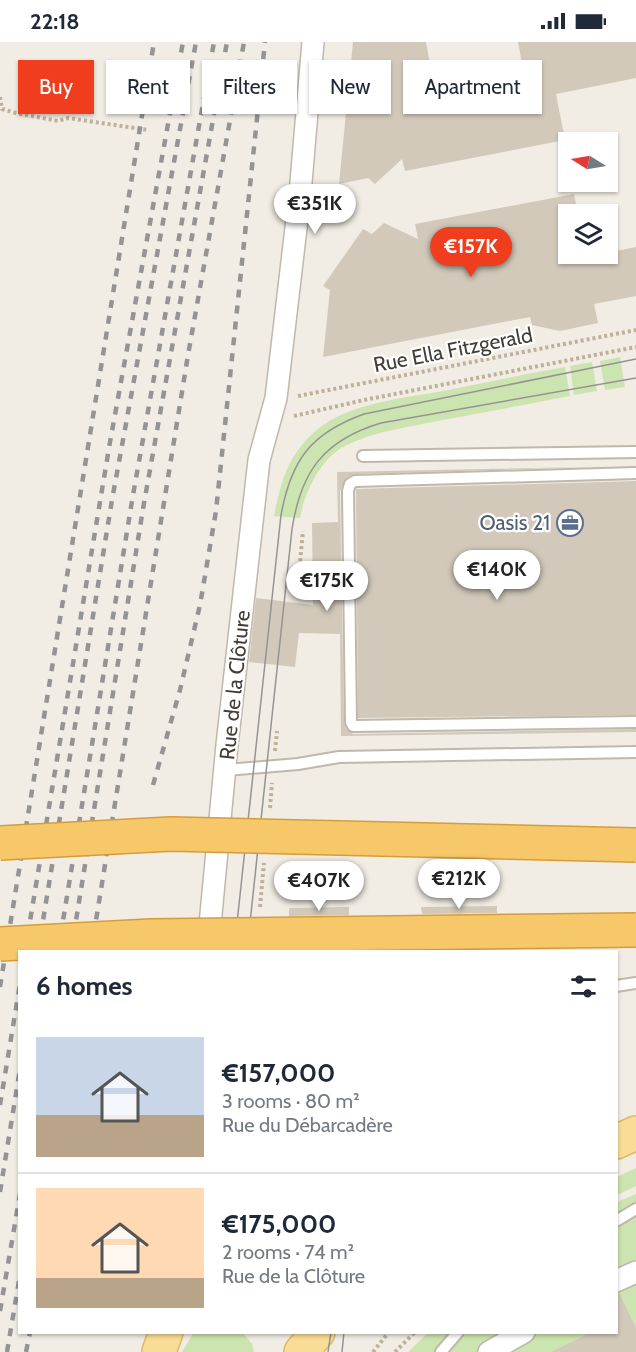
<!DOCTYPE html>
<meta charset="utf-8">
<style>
:root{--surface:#fff;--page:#f6f6f7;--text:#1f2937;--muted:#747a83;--line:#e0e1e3;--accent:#ef3d1d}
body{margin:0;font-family:Cabin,sans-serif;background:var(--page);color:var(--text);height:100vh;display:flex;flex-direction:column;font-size:22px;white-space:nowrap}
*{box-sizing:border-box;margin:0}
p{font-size:20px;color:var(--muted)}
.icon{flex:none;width:33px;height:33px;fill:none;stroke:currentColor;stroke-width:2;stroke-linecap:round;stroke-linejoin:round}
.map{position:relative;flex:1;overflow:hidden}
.panel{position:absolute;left:18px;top:908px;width:600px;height:384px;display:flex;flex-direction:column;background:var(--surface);border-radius:0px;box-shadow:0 2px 4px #0004}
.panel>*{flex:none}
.banner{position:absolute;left:18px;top:18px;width:600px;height:54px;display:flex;gap:12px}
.needle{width:39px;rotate:281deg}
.controls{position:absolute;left:558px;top:90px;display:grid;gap:12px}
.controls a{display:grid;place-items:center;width:60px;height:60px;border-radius:0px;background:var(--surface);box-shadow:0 2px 4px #0004;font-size:30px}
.price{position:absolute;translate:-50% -51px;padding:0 14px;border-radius:21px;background:#fff;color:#222;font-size:20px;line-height:39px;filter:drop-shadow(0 2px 3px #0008)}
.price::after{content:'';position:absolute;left:50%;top:36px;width:18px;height:14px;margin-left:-9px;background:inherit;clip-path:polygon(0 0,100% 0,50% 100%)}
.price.on{background:var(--accent);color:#fff}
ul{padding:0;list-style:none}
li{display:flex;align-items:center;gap:18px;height:150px;padding:0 18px}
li+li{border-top:2px solid var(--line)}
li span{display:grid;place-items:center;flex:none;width:168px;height:120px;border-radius:0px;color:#555}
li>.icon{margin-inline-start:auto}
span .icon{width:72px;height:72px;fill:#fffc;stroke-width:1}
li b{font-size:26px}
h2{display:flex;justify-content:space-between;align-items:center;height:72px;padding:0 18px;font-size:26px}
.chip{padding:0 21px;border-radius:0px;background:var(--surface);box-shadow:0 2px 4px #0004;font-size:21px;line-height:54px}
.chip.on{background:var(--accent);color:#fff}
.status{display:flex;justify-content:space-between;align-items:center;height:42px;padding:0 30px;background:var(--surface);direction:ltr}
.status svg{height:16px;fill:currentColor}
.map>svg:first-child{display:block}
.green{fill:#cce4af}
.building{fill:#d2c9ba}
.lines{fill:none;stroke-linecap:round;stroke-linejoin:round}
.lane-casing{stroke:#bfb8ab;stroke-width:14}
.street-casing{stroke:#bfb8ab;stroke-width:24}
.primary-casing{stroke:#ddba66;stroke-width:36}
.path{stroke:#bdb199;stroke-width:4;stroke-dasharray:3 3;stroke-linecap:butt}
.lane{stroke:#fff;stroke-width:10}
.street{stroke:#fff;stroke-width:21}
.primary{stroke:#f9dd96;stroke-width:33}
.tram{stroke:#949494;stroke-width:1.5}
.rail{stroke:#949494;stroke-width:4.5;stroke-dasharray:8 8;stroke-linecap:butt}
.highway-bridge-casing{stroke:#d59d3a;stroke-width:36;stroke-linecap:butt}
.highway-bridge{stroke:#f7c86a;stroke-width:33}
.labels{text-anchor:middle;stroke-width:4.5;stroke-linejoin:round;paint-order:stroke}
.street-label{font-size:21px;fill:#433d35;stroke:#fff}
.service-label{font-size:21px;fill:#4e5e75;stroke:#fff;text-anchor:end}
</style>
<div class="status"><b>22:18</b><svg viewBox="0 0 49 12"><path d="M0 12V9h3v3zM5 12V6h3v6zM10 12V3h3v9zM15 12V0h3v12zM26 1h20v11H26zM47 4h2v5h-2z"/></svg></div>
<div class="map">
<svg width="636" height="1310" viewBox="0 0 636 1310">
<rect width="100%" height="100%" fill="#f1ede4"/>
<g class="green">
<polygon points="620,315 625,345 605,348 600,319"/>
<polygon points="592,320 597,349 574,353 570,324"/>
<path d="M 565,325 L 570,354 C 528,362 486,370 443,378 C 411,385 364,390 337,409 C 317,424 304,453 300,476 L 274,474 C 280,444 286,419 308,396 C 342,360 402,357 448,348 C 487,340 526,332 565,325 Z"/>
<polygon points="636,1126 636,1144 617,1153 617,1135"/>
<polygon points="636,1152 636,1310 408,1310 429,1290 616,1290 617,1160"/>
<polygon points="194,1290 242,1290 252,1302 254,1310 182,1310"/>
</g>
<g class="building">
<polygon points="353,0 426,0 437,60 526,43 518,0 636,0 636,36 556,52 565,98 405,129 402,117 375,142 368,136 339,142"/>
<polygon points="574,152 578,172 568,172 568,212 585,212 586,215 636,205 636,254 594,262 598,281 560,289 532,283 530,275 323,315 330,248 323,244 363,187 372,192 384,181 418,197 415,182"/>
<polygon points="590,425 355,432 346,436 340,449 344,681 347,688 353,692 636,687 636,690 341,694 340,592 299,591 295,625 249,620 256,556 313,563 312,481 338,480 337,430"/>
<polygon points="636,439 636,673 358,676 356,447"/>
<polygon points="497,864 497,871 422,872 421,865"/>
<polygon points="349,865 349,873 289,874 289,866"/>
<polygon points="616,1251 619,1251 636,1286 636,1310 551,1310 592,1290 616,1290"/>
</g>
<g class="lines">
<defs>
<g id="lane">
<polyline points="363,414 636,410"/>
<polyline points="636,431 355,439 350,442 348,449 351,680 353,684 636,680"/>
<polyline points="226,728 298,722 339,715 636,710"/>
<polyline points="616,944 636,941"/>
<polyline points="616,1179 636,1167"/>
<polyline points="441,1310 458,1290"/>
</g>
<g id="street">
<polyline points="208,904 227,703 259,418 276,356 300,152 313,0"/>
<polyline points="616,1239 636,1230"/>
<polyline points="489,1310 524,1290"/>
</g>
<g id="primary">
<polyline points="616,1100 636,1091"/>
<polyline points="159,1310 166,1290"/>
<polyline points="301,1310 318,1290"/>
</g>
</defs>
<use href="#lane" class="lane-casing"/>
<use href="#street" class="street-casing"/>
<use href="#primary" class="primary-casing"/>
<g class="path">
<polyline points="0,55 2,67 16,71 58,79 68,76 148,88"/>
<polyline points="298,354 636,288"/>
<polyline points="294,374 364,358 636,305"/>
<polyline points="299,531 303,489"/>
<polyline points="275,709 277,689"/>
<polyline points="270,766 272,741"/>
<polyline points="260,865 264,821"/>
<polyline points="373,1310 389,1290"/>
<polyline points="395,1310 415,1290"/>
</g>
<use href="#lane" class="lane"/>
<use href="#street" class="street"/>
<use href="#primary" class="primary"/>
<g class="tram">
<path d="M 234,909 L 281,473 C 291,418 311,391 364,372 L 636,317"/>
<path d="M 247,909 L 292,487 C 301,429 324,398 381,381 L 636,336"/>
<polyline points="328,1310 331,1290"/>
<polyline points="342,1310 344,1290"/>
</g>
<g class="rail">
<polyline points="153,743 180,648 200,563 216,469 265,0"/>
<polyline points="25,909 110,400 183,0"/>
<polyline points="38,909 112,458 196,0"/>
<polyline points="58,909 133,453 214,0"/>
<polyline points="71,909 144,461 227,0"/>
<polyline points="91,909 188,313 244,0"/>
<polyline points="0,945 154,0"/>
<polyline points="0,1063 20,942"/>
<polyline points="0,1150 20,1027"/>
<polyline points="0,1269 20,1152"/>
<polyline points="7,1310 20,1233"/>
<polyline points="26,1310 30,1290"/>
</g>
<defs>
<g id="highway-bridge">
<polyline points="0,801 171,792 636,803"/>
<polyline points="0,902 151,894 636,888"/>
</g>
</defs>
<use href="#highway-bridge" class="highway-bridge-casing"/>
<use href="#highway-bridge" class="highway-bridge"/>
</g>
<defs>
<symbol id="office-ring" viewBox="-11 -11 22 22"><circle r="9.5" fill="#fff" stroke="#5c6f8a" stroke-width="1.5"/><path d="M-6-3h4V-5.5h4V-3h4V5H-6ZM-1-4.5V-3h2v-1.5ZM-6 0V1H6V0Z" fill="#5c6f8a"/></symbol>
</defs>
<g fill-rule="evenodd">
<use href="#office-ring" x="555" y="466" width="30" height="30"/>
</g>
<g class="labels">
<g class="street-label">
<text transform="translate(453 308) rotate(-11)" y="7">Rue Ella Fitzgerald</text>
<text transform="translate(235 643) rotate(-84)" y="7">Rue de la Clôture</text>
</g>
<g class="service-label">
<text x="550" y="488">Oasis 21</text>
</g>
</g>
</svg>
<div class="controls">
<a><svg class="needle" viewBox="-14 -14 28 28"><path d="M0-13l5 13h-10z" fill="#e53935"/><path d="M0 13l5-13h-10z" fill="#747a83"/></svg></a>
<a><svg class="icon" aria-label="layers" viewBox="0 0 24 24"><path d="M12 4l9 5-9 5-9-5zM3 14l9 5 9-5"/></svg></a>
</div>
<b class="price" style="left:315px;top:193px">€351K</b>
<b class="price on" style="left:471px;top:236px">€157K</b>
<b class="price" style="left:497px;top:559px">€140K</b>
<b class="price" style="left:327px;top:570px">€175K</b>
<b class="price" style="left:459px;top:868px">€212K</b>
<b class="price" style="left:319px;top:870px">€407K</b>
<div class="banner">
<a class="chip on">Buy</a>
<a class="chip">Rent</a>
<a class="chip">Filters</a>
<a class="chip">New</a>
<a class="chip">Apartment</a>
</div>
<section class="panel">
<h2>6 homes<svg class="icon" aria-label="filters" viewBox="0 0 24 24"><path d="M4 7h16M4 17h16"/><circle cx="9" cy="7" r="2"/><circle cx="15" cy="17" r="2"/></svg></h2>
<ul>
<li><span style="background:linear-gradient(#c9d6e8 65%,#b9a48a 0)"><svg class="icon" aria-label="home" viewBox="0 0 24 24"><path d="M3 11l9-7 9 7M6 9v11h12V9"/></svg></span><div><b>€157,000</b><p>3 rooms · 80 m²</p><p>Rue du Débarcadère</p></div></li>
<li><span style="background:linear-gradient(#ffd9b3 75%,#b9a48a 0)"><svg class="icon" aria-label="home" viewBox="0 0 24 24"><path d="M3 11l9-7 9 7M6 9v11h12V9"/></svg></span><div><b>€175,000</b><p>2 rooms · 74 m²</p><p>Rue de la Clôture</p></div></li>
</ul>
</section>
</div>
